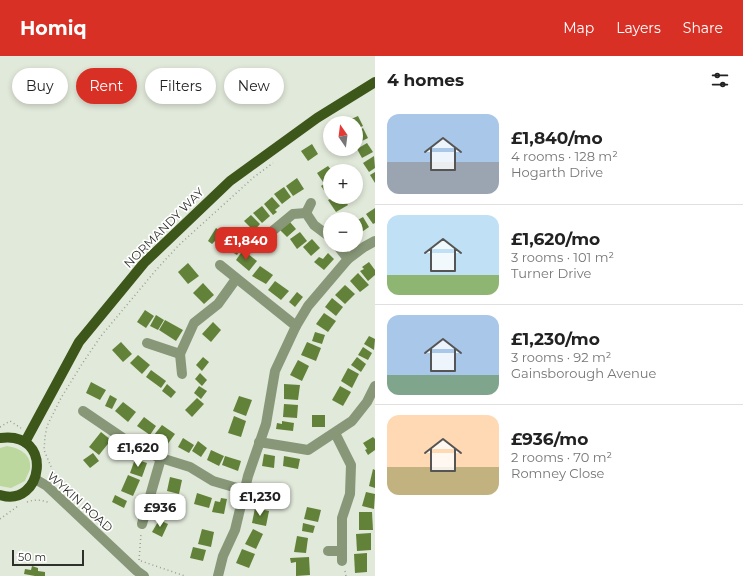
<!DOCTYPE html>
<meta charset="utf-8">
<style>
:root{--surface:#fff;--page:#f6f6f6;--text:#222;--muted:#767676;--line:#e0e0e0;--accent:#d93025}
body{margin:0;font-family:Montserrat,sans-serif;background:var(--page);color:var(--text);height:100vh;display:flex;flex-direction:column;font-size:15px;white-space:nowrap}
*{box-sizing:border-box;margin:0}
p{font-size:13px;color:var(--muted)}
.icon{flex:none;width:22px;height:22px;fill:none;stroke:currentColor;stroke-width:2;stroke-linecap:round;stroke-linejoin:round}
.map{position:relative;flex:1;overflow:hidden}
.drawer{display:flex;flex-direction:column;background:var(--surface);width:368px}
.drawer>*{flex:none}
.hud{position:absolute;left:12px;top:12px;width:303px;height:36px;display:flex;gap:8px}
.needle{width:26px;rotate:346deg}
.controls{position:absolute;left:323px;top:60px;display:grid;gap:8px}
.controls a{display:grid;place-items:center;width:40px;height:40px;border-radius:50%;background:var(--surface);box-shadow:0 2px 6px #0003;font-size:20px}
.scale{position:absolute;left:12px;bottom:10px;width:72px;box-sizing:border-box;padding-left:4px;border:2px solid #2e312b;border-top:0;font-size:11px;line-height:14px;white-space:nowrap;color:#2e312b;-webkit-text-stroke:3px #fff;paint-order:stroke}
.price{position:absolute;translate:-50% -34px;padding:0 9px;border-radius:8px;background:#fff;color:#222;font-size:13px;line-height:26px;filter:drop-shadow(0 1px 2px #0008)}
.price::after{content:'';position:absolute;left:50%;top:24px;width:12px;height:9px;margin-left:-6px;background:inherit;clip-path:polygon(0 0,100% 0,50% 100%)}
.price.on{background:var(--accent);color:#fff}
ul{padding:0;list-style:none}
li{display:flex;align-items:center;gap:12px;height:100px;padding:0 12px}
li+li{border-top:1px solid var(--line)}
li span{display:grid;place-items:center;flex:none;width:112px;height:80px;border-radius:12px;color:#555}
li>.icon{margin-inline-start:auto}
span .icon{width:48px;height:48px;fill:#fffc;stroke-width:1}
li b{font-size:17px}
h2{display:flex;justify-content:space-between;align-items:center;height:48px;padding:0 12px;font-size:17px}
.chip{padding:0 14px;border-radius:18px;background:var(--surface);box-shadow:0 2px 6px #0003;font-size:14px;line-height:36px}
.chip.on{background:var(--accent);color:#fff}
header{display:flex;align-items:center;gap:24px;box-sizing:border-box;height:56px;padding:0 20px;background:var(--accent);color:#fff}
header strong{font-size:19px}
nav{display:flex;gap:22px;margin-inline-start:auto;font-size:14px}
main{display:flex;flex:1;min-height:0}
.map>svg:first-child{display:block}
.green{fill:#bcd89e}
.building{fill:#628239}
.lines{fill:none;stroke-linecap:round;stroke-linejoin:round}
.path{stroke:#999f93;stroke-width:1.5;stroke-dasharray:1 3;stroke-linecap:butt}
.minor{stroke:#889778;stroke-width:10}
.major{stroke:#3d561a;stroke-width:10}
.labels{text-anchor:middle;stroke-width:3.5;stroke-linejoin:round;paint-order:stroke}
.street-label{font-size:12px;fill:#2e312b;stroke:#fff}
</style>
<header>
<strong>Homiq</strong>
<nav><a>Map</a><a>Layers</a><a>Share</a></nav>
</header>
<main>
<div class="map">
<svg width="375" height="520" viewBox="0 0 375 520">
<rect width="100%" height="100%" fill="#e1e9da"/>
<path class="green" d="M 7,390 C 19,392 32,398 30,413 C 29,417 26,421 25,425 L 11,432 L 0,430 L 0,392 Z"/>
<g class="building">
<polygon points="358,60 363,70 356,73 356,67 342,67"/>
<polygon points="363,72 368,82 356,88 356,76"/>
<polygon points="367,87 373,96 362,102 357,93"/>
<polygon points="312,88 318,98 308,105 301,95"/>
<polygon points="374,100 375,112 369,116 363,107"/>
<polygon points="328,110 332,115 330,115 330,121 323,126 317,117"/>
<polygon points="375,116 375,127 370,119"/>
<polygon points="297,122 304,133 293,140 286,130"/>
<polygon points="330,124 330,139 328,140 321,130"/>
<polygon points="284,131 291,141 282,148 274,138"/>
<polygon points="272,141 280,150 275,154 277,156 273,159 264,148"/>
<polygon points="334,141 343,141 348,149 336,156 328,144"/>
<polygon points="262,150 270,160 262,167 253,157"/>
<polygon points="375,152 375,167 373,168 366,158"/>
<polygon points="251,159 260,168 254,175 244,165"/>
<polygon points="363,161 369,171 359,178 356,173 356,165"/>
<polygon points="290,166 296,173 287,181 280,174"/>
<polygon points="216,172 225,178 218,187 215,185 212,188 208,185"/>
<polygon points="300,176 307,185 297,193 290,183"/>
<polygon points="227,180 242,191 237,199 221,189"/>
<polygon points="312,183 320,192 311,200 303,191"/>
<polygon points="243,194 257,205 249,215 236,204"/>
<polygon points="328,197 334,203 324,214 314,206 319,201 323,203"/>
<polygon points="369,206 375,214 375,219 368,225 360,215 364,213 362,211"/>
<polygon points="188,207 199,220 188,228 178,216"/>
<polygon points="260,210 273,219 266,228 252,220"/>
<polygon points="358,217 369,229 360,236 350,225"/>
<polygon points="275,225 289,235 281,244 268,234"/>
<polygon points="203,227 214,239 204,248 193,237"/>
<polygon points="345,229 355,238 345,248 335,239"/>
<polygon points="297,236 303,241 295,251 289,246"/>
<polygon points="332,242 343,251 336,260 325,251"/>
<polygon points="145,254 154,260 146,272 137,266"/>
<polygon points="324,257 336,265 328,276 316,268"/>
<polygon points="156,259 164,264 158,274 150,270"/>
<polygon points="165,264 183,274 176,285 159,274"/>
<polygon points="213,266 221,274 211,286 202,278"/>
<polygon points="315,276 325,279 322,288 312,285"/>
<polygon points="369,280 375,283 374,294 364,288"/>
<polygon points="121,286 132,298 123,306 112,294"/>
<polygon points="307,286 321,292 316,305 301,299"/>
<polygon points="363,291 372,297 368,304 358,299"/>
<polygon points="138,299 150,309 142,318 130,307"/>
<polygon points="203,301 209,306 202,315 196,309"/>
<polygon points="357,301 366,308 361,316 351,309"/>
<polygon points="298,304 309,310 302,325 290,319"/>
<polygon points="348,312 359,318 352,332 341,325"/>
<polygon points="151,314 166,325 161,332 146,321"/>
<polygon points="200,317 207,324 202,330 195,323"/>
<polygon points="91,326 106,334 100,344 86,337"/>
<polygon points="167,328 176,336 171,342 162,335"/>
<polygon points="284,328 300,329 298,344 284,343"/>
<polygon points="199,330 207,335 201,343 194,337"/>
<polygon points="340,330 351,336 343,350 332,344"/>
<polygon points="110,339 117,343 112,353 105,350"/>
<polygon points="239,340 252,344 246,360 233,355"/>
<polygon points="197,342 204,348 192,361 185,354"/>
<polygon points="123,346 136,356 128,366 115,355"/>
<polygon points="284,348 298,349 297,362 283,361"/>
<rect x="312" y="359" width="13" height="12"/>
<polygon points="234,360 246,365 241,381 228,377"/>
<polygon points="144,361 156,370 150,379 137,370"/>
<polygon points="282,365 294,367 293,375 276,373 277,367 282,368"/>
<polygon points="162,369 175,378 167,389 154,379"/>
<polygon points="101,376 111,384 99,399 89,391"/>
<polygon points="373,381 375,383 375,394 368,399 365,394 367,393 363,387"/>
<polygon points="183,382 194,389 189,397 178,391"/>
<polygon points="198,385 207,392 201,401 192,395"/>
<polygon points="211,394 224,400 219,410 207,404"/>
<polygon points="93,397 99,405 90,412 83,404"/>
<polygon points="264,398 275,400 274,412 262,410"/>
<polygon points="225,400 241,405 238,415 222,409"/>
<polygon points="284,400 300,403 298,413 283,410"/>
<polygon points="135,403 147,407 142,421 130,417"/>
<polygon points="373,413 375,414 375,432 369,430"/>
<polygon points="128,419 140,424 133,440 121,435"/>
<polygon points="170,421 182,424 179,438 167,435"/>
<polygon points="259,431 272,433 270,448 257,446"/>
<polygon points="366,436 375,438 374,453 362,450"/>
<polygon points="197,437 212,442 209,452 194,448"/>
<polygon points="115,439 127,445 124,452 112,446"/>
<polygon points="221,442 227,443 224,458 212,456 215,445 220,446"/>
<polygon points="165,444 177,447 173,460 161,457"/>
<polygon points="307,451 321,454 318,466 304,463"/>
<polygon points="255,452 269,455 266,470 252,467"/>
<polygon points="359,456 372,456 373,474 359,474"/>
<polygon points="159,464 168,468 162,481 152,476"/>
<polygon points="303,467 315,470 313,477 302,475"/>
<polygon points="202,473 214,476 211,491 198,488"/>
<polygon points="253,473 263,478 256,493 245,488"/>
<polygon points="371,477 371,494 357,495 356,478"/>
<polygon points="297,480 308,482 306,497 294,496"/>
<polygon points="193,491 206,494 203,505 190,502"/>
<polygon points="242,493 255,498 249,512 236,507"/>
<polygon points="367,497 367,516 355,517 354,498"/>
<polygon points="309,501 310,519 296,520 296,506 291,507 290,502"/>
<polygon points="32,510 38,512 38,515 45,516 45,520 35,520 24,518 25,513 31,514"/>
</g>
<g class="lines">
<g class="path">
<polyline points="0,371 10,365 21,372"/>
<polyline points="61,428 55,420 44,394 45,381 47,370 61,342 82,308 101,280 156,214 179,189 254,121 273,107"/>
<path d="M 27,446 C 35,443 42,444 50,447"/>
<polyline points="0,463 18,450"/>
<polyline points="139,504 141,478"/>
<polyline points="141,505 185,520"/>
<polyline points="345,515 346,520"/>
</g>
<g class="minor">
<polyline points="306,157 311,147"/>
<polyline points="270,177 293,158 306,157 314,169 330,181"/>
<polyline points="337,189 348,203"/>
<polyline points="220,209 296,270"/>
<polyline points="147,287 180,298 194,267 218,248 236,223"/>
<polyline points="180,298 182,318"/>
<polyline points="83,355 139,393 161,402 190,411 213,425 244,434"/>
<polyline points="335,377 351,409 350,438 342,462 342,505"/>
<polyline points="259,386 308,394 352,365 367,346 375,330"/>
<polyline points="35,423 47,430 137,515 144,520"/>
<polyline points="142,468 161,402"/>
<polyline points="328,495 342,495"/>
<polyline points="218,520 223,500 235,474 248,420 266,368 275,315 296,270 308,250 348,203 364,191 375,185"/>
</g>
<g class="major">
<path d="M 0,382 C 55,374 43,453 0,439"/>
<polyline points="25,386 79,286 144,207 230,125 317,62 375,26"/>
</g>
</g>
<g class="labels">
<g class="street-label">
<text transform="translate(164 172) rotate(-45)" y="4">NORMANDY WAY</text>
<text transform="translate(80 446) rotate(42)" y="4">WYKIN ROAD</text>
</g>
</g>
</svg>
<div class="controls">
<a><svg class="needle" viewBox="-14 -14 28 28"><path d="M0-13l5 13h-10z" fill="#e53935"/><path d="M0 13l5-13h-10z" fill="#767676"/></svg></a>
<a>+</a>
<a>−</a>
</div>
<div class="scale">50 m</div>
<b class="price on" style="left:246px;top:205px">£1,840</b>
<b class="price" style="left:138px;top:412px">£1,620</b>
<b class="price" style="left:260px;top:461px">£1,230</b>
<b class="price" style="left:160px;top:472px">£936</b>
<div class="hud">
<a class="chip">Buy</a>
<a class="chip on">Rent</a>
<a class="chip">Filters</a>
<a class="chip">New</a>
</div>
</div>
<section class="drawer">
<h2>4 homes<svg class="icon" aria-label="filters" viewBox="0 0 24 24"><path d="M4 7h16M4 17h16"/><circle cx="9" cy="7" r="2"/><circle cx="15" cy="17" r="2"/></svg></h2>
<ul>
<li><span style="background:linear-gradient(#a9c7e8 60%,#9aa5b1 0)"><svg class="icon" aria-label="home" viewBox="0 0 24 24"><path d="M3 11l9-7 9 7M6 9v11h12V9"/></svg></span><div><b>£1,840/mo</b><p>4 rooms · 128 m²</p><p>Hogarth Drive</p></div></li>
<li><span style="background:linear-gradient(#bfe0f5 75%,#8fb573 0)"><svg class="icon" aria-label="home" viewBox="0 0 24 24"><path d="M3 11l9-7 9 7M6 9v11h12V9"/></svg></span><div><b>£1,620/mo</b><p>3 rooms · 101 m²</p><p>Turner Drive</p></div></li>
<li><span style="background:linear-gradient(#a9c7e8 75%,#7fa58c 0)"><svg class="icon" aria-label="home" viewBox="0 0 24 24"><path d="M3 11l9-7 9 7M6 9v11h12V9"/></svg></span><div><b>£1,230/mo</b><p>3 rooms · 92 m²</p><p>Gainsborough Avenue</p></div></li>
<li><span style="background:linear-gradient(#ffd9b3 65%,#c2b280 0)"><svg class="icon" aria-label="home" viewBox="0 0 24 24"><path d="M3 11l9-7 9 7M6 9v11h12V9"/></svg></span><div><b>£936/mo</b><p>2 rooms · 70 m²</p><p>Romney Close</p></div></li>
</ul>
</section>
</main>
